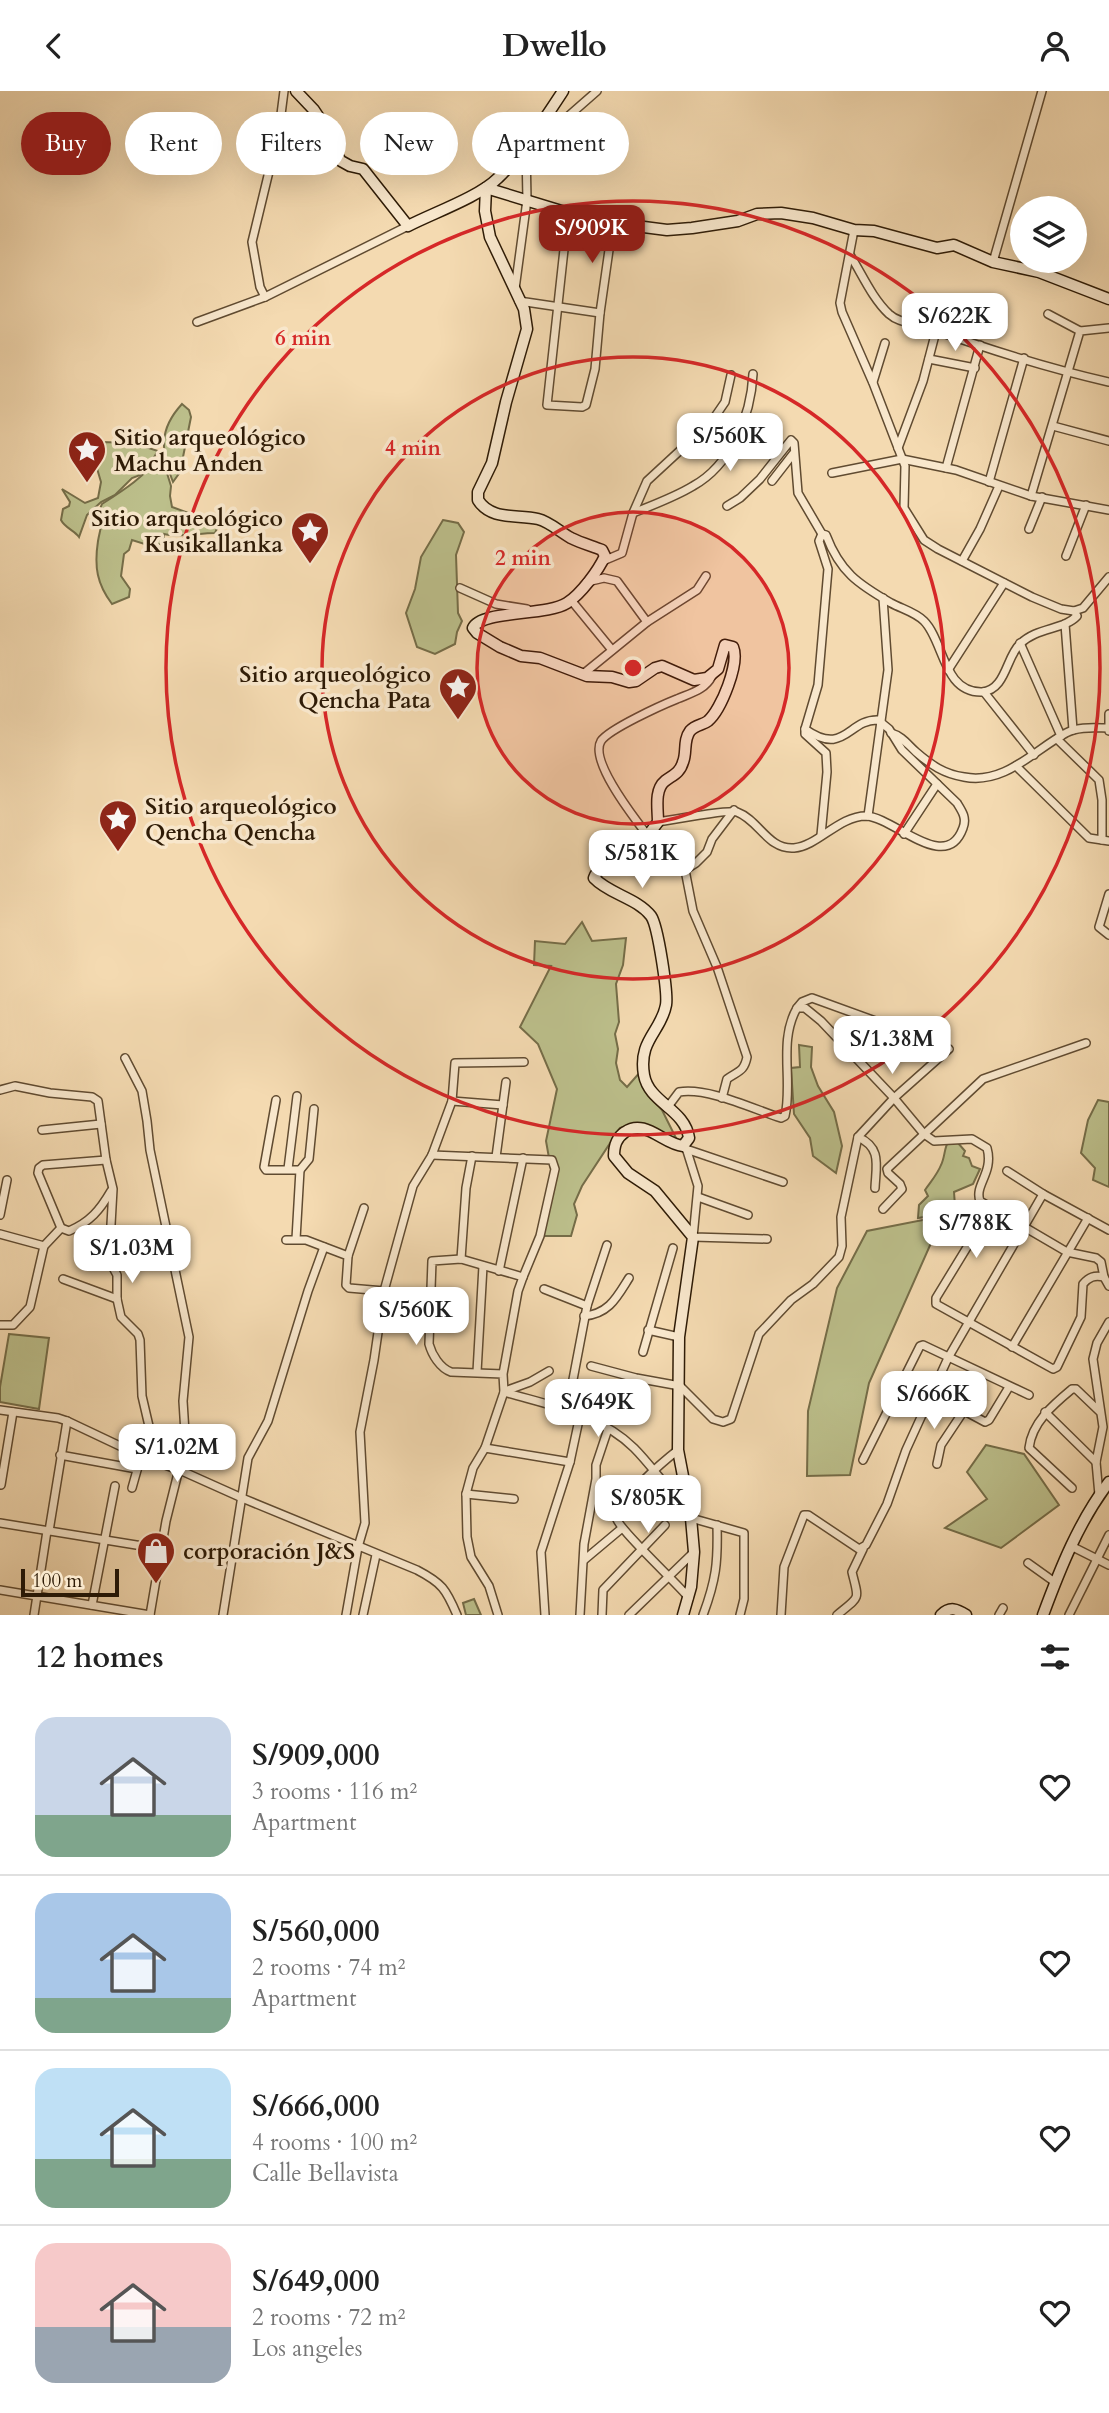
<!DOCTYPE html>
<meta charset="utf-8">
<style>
:root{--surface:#fff;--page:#f2f2f2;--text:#222;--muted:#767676;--line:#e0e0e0;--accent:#8f2418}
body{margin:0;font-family:Cardo,serif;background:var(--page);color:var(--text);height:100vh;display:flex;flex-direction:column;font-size:26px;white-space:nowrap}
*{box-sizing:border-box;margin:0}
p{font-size:23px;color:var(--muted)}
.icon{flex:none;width:38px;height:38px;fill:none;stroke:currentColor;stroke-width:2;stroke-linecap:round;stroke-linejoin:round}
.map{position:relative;height:1524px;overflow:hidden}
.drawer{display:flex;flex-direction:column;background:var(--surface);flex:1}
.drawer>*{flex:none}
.banner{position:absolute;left:21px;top:21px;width:700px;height:63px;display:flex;gap:14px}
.buttons{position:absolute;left:1010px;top:105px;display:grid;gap:14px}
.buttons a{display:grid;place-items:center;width:77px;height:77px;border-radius:50%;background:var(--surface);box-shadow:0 7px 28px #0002;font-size:35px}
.scale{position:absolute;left:21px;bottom:18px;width:98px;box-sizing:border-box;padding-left:7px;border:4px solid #2e1b06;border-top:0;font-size:19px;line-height:24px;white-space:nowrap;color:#2e1b06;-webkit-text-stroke:5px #f8e7cc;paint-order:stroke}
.price{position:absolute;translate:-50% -60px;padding:0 16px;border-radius:14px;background:#fff;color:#222;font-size:23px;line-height:46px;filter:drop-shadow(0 2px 4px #0008)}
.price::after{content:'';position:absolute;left:50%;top:42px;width:21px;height:16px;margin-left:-10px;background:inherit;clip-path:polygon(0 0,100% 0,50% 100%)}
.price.active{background:var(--accent);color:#fff}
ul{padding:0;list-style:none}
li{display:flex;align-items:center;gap:21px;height:175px;padding:0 35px}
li+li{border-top:2px solid var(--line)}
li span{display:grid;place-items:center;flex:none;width:196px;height:140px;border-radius:21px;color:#555}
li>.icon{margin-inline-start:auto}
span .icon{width:84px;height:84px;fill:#fffc;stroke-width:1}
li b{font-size:30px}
h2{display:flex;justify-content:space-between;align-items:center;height:84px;padding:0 35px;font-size:30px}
.chip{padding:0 24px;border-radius:32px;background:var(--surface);box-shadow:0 7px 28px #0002;font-size:24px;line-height:63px}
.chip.active{background:var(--accent);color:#fff}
header{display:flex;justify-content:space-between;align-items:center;height:91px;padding:0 35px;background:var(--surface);font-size:32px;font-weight:600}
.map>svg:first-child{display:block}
.green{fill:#bcbf8b;stroke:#756d48;stroke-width:2}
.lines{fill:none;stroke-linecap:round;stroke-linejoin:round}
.street-casing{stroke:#604b31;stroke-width:10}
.secondary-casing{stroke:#2e1b06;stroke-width:13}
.street{stroke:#f8e7cc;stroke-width:7}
.secondary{stroke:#f8e7cc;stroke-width:10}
.ring{fill:none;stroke:#d62828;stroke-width:3.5}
.labels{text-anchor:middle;stroke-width:7;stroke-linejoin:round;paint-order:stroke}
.poi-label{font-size:23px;font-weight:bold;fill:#2e1b06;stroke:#f8e7cc;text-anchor:start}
.centre{fill:#d62828;stroke:#f8e7cc;stroke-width:3.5}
.ring-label{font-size:21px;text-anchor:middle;font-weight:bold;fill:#d62828;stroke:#f8e7cc;stroke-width:7;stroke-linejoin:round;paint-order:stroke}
</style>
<header><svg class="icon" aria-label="back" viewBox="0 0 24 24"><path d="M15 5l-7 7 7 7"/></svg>Dwello<svg class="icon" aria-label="person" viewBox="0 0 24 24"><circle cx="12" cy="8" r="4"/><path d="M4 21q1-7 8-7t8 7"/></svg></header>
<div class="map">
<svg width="1109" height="1524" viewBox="0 0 1109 1524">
<rect width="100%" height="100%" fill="#f4dab1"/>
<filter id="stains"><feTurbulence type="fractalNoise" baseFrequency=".00286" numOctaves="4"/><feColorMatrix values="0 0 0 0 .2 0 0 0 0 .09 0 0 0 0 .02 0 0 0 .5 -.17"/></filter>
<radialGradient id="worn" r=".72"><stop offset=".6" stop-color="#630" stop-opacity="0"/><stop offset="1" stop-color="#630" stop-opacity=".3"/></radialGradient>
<g class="green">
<path d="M 182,313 L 189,319 L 191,326 L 180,381 L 173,391 C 161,360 158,339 182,313 Z"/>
<path d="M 101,351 L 133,352 L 158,360 L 143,383 L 132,387 L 115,404 L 101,411 L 87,424 L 79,446 C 74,439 65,437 61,429 L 63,418 L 69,415 L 70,411 L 62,398 L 85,412 L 98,407 L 101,391 L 96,374 L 91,370 L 95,358 Z"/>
<path d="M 161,363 L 171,395 L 170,405 L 172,416 L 219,433 L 215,442 C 199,442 177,447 164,443 L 163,451 L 154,456 L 132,449 L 129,459 L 124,463 L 121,485 L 130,498 L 129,506 L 112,513 C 97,493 94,476 98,450 C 100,438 104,430 100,418 L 102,413 C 124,399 146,385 161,363 Z"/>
<polygon points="443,429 458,432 464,441 456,464 458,522 462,530 457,541 455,553 435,563 417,556 406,522 415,498 421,466"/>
<polygon points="582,831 592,850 626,847 623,874 616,893 619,931 615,943 618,958 616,972 620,989 627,996 641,980 644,998 662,1019 676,1047 667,1046 641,1032 620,1037 582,1095 574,1113 577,1124 571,1145 540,1145 552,1084 546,1050 557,998 538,953 520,936 551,875 534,874 535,850 565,853"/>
<polygon points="799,954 812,956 811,976 818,995 834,1021 842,1055 836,1082 813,1065 810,1047 794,1023 791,977 800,976"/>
<polygon points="1098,1009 1109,1011 1109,1096 1093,1089 1095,1077 1081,1062 1088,1029"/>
<path d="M 948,1051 L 958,1052 L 965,1060 L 963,1065 L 969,1067 L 972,1075 L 980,1078 L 973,1093 L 954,1101 L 956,1129 L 954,1134 L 946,1137 L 943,1123 L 918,1127 L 919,1114 L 928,1105 L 925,1099 C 931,1090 937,1084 941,1074 C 945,1066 944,1058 948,1051 Z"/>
<polygon points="943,1125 869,1292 850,1384 807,1385 808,1320 837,1197 867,1140"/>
<polygon points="9,1243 49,1247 39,1318 0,1311 0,1296"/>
<polygon points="986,1354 1024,1363 1059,1414 1001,1457 945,1437 987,1408 967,1381"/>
<polygon points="474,1508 481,1524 466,1524 463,1512"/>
</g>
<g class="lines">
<defs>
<g id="street">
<polyline points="525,59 540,50 597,0"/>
<polyline points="568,122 547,314 582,316 586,314 595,278 600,222 613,131"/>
<path d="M 850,164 C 862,183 872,207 889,223 C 899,232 911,231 923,235 C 984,257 1046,277 1109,291"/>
<polyline points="993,171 1042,0"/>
<polyline points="515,198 527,109 526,58"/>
<polyline points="265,206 260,196 252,151 279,39 284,0"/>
<polyline points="519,210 600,222"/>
<polyline points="1048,223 1080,240"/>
<polyline points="197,231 265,206 408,135"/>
<polyline points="929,268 975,277"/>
<polyline points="873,291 885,252"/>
<polyline points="1053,335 1109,350"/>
<polyline points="898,357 923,290 936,240"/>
<polyline points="946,377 980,254"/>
<polyline points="832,382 902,368 956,379 1031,405 1109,419"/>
<polyline points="772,390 793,363"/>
<polyline points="989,391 1024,267"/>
<polyline points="1031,405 1080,240 1109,237"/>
<polyline points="727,415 740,407 760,388 791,349 794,352 798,402 822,443"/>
<path d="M 633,422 C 653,414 675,406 693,395 C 731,374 751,325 753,283"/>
<polyline points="1029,438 1042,406"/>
<polyline points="1066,465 1086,414"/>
<polyline points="603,470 622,462 633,422 647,390 712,330 725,311 731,284"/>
<polyline points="962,470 980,438 999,395"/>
<polyline points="587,491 604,487 617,490 647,531"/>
<polyline points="460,497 496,513 527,518"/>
<polyline points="571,509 612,559"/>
<polyline points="1074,520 1083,517 1109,486"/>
<polyline points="1065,533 1073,639"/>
<polyline points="1020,552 1061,645"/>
<polyline points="948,579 1004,492"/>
<polyline points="582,584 647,531 697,499 706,485"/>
<polyline points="984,601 1034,664"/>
<polyline points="805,638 805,643 826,662 827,681 821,744"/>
<polyline points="1109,640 1109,623"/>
<path d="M 891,642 C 902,645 908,654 916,661 C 931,674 944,683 964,686 C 1005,694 1034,659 1066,642 C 1078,635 1096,637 1109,637"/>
<polyline points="1057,648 1099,689 1102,709 1102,749"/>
<polyline points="1016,675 1089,747 1109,750"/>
<polyline points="868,725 888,579 883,507"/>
<path d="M 658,731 C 670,729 731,718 737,721 C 759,729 768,759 794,757 C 818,755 839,725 866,725 C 894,726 946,784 963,737 C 967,727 962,720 957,712 L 902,659 L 889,638 L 878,629 C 848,628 845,666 805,638 L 818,594 L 828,478 L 819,450 L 822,443 L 826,444 C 840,481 858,493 891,512 C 902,518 915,521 924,530 C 944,550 943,602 982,601 C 1006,599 1006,566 1020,553 C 1037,536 1064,539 1077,525 L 1074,520 L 1061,518 L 1032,506 L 938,458 L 924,449 L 904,417 L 905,375 L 873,292 L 842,221 L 840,212 L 854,139"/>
<polyline points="904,743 937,693"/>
<path d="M 648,745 C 635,728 589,670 601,650 C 609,638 662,614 677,608 C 691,602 705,599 712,585"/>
<polyline points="1109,803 1099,836 1109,844"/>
<polyline points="797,917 802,911 812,907 914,944"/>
<polyline points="125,967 142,1000 147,1030 150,1059 189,1246 183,1310 185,1342 183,1362 166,1430 150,1524"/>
<polyline points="0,999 15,995 50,1002 92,1006 98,1010 106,1069 113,1098 109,1169 117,1184 117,1208 121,1226 138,1243 140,1249 142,1305 152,1348 146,1366"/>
<path d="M 722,1007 L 727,988 C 738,980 744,981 747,966 L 717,876 L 693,820 L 685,779 L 696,772 L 707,761 L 712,748 L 734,719"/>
<polyline points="276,1009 264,1076 266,1079 300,1079 296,1148"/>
<polyline points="452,1010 503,1014"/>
<path d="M 667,1017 L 679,1001 C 708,996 753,1018 781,1027 L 785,1025 C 793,990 778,950 797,917 L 805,917 L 821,930 L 894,1007 L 924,1043 L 934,1050 L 972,1048 L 987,1057 C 994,1082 974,1094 980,1110 L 1067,1161 L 1096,1167 L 1101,1171 L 1104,1186"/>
<polyline points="42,1039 101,1033"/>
<polyline points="686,1058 783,1091"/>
<polyline points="687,1060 698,1095 693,1146 767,1148"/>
<polyline points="432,1064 552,1069 555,1078 540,1145 523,1186"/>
<polyline points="496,1066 506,991"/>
<polyline points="288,1078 297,1005"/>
<polyline points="300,1079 309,1068 314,1018"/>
<polyline points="1007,1080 1043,1103 1109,1139"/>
<path d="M 875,1097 C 876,1074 882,1057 858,1046 L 894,1007 L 949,958"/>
<polyline points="698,1106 748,1124"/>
<path d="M 991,1117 L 936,1207 L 936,1213 L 1053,1278 L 1057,1276 L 1081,1226 L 1083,1193 C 1089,1186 1094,1184 1104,1186 L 1109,1195"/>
<polyline points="883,1118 902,1098 900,1093 888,1082 887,1078 983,988 1086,952"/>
<polyline points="0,1124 7,1089"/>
<path d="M 61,1137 L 69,1140 C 90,1131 100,1119 111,1100"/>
<polyline points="0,1143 44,1155"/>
<polyline points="286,1149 306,1149 348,1165 346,1194 349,1197 384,1200"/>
<polyline points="348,1165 364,1117"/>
<polyline points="461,1168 466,1097 472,1065"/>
<polyline points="499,1180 523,1067"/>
<polyline points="63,1188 117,1208"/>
<polyline points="544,1198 587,1215"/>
<path d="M 584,1225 C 609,1223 617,1206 629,1187"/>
<polyline points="0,1234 13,1234 30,1216 44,1155 61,1137 38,1082 39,1077 43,1074 106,1069"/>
<polyline points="648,1239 679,1246"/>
<polyline points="1012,1256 1088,1127"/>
<polyline points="643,1261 673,1157"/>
<polyline points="591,1275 636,1287 680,1295 713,1328 723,1331 731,1328 759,1243 791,1209 813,1193 839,1166 842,1155 841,1126 858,1046"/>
<polyline points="477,1281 483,1175"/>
<polyline points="505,1300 530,1291 549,1280"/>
<path d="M 504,1301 C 548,1314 600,1323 634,1357 C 653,1376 668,1400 689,1418"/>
<polyline points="933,1303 985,1331 989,1329 1009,1296"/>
<path d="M 0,1319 L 58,1327 L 67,1330 L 141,1365 L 184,1381 L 242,1407 L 417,1479 C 442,1492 446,1498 457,1524"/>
<polyline points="567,1320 587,1215 607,1154"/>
<polyline points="1045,1321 1096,1371"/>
<polyline points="485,1357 570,1371"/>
<path d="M 678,1359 C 665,1369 616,1411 616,1426 C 617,1437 678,1493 689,1507"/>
<polyline points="60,1364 137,1378"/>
<polyline points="863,1369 920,1255 923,1254 1029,1304"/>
<polyline points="937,1373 941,1354 963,1321"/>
<polyline points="1,1394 13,1321"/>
<polyline points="132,1397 141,1365"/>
<path d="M 1072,1397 L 1029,1357 C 1032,1331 1054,1313 1072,1298 L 1076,1298 L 1099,1320"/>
<polyline points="466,1403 514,1408"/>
<polyline points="1099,1404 1096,1371 1103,1336 1093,1268 1097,1252 1109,1231"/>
<polyline points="691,1427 744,1442 744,1508 740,1524"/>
<polyline points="0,1432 161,1458"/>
<polyline points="49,1440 67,1330"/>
<polyline points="1071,1455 1109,1474"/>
<polyline points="584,1469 621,1438"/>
<polyline points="1028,1472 1056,1492"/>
<polyline points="0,1499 150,1524"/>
<polyline points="92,1514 115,1395"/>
<polyline points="34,1524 47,1440"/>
<polyline points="223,1524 248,1367 268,1330 308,1200 324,1156"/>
<polyline points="346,1524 358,1456 365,1432 360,1341 374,1269 384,1200 413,1095 432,1064 452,1010 455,972 524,971"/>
<polyline points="363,1524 376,1464"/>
<path d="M 498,1524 L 489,1495 L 471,1466 L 467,1446 L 466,1403 L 473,1377 L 485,1357 L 504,1301 L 503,1283 L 518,1200 L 523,1186 L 461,1168 L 432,1170 L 429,1253 C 432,1264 440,1277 451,1281 L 503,1283"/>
<polyline points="545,1524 541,1461 570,1371 580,1324"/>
<polyline points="580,1524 584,1453 596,1388 596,1374 608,1338"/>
<polyline points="602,1524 603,1499 665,1434"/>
<polyline points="629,1524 694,1461"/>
<path d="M 703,1524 C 716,1489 718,1472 717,1434"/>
<polyline points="781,1524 784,1476 804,1424 808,1424 859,1458 866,1454 887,1413 906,1359 948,1267 1043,1103"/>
<path d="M 837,1524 C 861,1504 859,1510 852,1481 L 863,1458"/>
<polyline points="999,1524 1003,1517"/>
<polyline points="1069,1524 1109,1444"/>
</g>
<g id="secondary">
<path d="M 296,0 L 314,19 L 324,34 L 334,60 L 341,70 L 350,75 L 363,78 L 408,135 C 433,122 479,106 498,87 C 520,66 546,26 563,0"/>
<path d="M 486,97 L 485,120 L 490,146 L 524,218 L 527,238 L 506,311 L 492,372 L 478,401 L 478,409 C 491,430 518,423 538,428 C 550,431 560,441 571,447 C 581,452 592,455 602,459 L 605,465 C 598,480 581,503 567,512 C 547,525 481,519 473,537 L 477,542 L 500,556 L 521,565 L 540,567 L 587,585 L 612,586 L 629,591 L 636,590 L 655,577 L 662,575 L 694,589 L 707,587 L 718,578 L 725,554 L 733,556 C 740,572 721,619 708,630 C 703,634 695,634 690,640 C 683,649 687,662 683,671 C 680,682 673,684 665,690 C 654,699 658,718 658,731 C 647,746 634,763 617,772 C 607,776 598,776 594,787 C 609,803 637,807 651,825 C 658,835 668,902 666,914 C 661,941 638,949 644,984 C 649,1012 685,1018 689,1047 L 683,1055 C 663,1053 645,1027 625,1041 C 616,1047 614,1055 614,1065 L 628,1082 L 655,1100 L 693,1146 L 679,1246 L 678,1359 L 691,1427 L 694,1461 L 691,1496 L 683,1524"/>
<polyline points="486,97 568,122 636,135 667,139 692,137 738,130 757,123 781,122 813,127 854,139 874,140 937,157 954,154 993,171 1039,181 1109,208"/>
<path d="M 941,1524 C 950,1515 957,1518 966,1524"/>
<path d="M 1043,1524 C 1060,1478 1079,1430 1109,1391"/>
</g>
</defs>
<use href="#street" class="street-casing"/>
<use href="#secondary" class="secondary-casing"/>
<use href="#street" class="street"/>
<use href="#secondary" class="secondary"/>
</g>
<circle cx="633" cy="577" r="156" fill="#d62828" fill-opacity=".12"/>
<g class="ring">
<circle cx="633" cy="577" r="156"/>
<circle cx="633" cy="577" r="311"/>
<circle cx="633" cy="577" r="467"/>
</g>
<defs>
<symbol id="sight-pin" viewBox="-11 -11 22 30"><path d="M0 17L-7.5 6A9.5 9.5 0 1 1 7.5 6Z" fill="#8f2418" stroke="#f8e7cc"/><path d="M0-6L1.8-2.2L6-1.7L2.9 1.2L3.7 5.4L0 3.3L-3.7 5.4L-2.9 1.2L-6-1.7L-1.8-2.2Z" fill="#fff"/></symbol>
<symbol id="shop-pin" viewBox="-11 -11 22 30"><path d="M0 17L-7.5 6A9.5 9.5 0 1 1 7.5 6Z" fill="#8f2418" stroke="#f8e7cc"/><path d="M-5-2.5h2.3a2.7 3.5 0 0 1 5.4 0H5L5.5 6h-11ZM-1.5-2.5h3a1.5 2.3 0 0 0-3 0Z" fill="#fff"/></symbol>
</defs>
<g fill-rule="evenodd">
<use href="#sight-pin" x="65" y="337" width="44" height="60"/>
<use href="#sight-pin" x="288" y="418" width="44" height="60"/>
<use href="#sight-pin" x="436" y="574" width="44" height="60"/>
<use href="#sight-pin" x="96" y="706" width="44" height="60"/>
<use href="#shop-pin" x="134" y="1438" width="44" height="60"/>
</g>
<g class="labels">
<g class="poi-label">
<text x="114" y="354">Sitio arqueológico<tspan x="114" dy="26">Machu Anden</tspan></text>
<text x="283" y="435" text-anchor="end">Sitio arqueológico<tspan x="283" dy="26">Kusikallanka</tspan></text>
<text x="431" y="591" text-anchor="end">Sitio arqueológico<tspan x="431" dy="26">Qencha Pata</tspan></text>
<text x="145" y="723">Sitio arqueológico<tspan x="145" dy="26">Qencha Qencha</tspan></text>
<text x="183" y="1468">corporación J&amp;S</text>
</g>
</g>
<circle cx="633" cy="577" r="10" class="centre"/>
<g class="ring-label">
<text x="303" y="254">6 min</text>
<text x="413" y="364">4 min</text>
<text x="523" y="474">2 min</text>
</g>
<rect width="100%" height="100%" filter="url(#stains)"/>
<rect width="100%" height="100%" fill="url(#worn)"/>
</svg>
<div class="buttons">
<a><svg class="icon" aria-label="layers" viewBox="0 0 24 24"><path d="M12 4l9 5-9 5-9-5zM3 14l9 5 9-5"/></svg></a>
</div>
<div class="scale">100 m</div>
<b class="price active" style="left:592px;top:174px">S/909K</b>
<b class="price" style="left:955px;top:262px">S/622K</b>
<b class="price" style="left:730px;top:382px">S/560K</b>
<b class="price" style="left:642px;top:799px">S/581K</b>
<b class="price" style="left:892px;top:985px">S/1.38M</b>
<b class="price" style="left:976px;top:1169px">S/788K</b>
<b class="price" style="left:132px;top:1194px">S/1.03M</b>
<b class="price" style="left:416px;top:1256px">S/560K</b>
<b class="price" style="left:934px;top:1340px">S/666K</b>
<b class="price" style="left:598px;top:1348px">S/649K</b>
<b class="price" style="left:177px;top:1393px">S/1.02M</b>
<b class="price" style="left:648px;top:1444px">S/805K</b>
<div class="banner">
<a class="chip active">Buy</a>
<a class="chip">Rent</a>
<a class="chip">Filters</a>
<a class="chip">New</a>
<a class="chip">Apartment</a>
</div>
</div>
<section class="drawer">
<h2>12 homes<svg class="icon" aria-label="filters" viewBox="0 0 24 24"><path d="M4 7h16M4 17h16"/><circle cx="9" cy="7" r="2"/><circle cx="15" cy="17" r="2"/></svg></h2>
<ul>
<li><span style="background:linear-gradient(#c9d6e8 70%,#7fa58c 0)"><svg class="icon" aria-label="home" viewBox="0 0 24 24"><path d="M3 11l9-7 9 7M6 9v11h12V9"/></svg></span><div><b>S/909,000</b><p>3 rooms · 116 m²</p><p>Apartment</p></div><svg class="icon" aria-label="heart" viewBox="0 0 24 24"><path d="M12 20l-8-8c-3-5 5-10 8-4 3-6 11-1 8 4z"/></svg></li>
<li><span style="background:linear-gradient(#a9c7e8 75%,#7fa58c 0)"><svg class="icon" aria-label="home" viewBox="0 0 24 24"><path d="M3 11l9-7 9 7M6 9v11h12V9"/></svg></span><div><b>S/560,000</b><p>2 rooms · 74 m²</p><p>Apartment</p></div><svg class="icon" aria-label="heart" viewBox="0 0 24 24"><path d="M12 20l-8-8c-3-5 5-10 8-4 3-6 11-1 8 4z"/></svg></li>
<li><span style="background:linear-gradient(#bfe0f5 65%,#7fa58c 0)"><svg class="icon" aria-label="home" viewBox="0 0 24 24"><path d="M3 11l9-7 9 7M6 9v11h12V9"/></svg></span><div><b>S/666,000</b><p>4 rooms · 100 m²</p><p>Calle Bellavista</p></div><svg class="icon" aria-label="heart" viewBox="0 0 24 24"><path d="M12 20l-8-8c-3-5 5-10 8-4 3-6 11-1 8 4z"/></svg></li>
<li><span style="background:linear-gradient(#f6c9c9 60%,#9aa5b1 0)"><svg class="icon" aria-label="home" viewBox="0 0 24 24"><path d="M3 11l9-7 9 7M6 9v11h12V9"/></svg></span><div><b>S/649,000</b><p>2 rooms · 72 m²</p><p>Los angeles</p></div><svg class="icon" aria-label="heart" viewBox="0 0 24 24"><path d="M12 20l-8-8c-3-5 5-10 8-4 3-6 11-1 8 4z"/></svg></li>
</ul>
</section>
